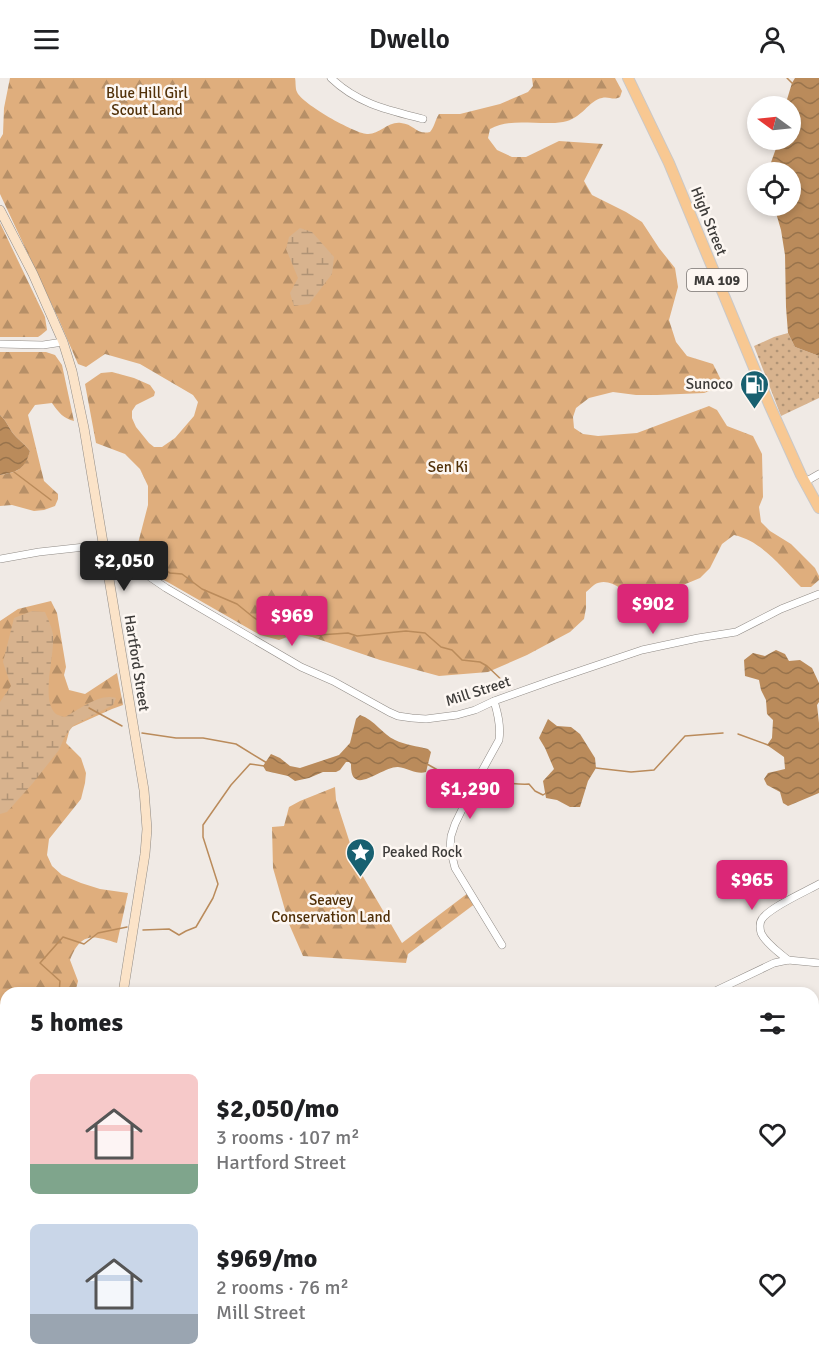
<!DOCTYPE html>
<meta charset="utf-8">
<style>
:root{--surface:#fff;--page:#f6f6f6;--text:#202124;--muted:#757577;--accent:#db2777}
body{margin:0;font-family:Signika,sans-serif;background:var(--page);color:var(--text);height:100vh;display:flex;flex-direction:column;font-size:22px;white-space:nowrap}
*{box-sizing:border-box;margin:0}
p{font-size:20px;color:var(--muted)}
.icon{flex:none;width:33px;height:33px;fill:none;stroke:currentColor;stroke-width:2;stroke-linecap:round;stroke-linejoin:round}
.map{position:relative;flex:1;overflow:hidden}
.side{position:absolute;left:0px;top:909px;width:819px;height:384px;display:flex;flex-direction:column;background:var(--surface);border-radius:18px 18px 0 0;box-shadow:0 3px 9px #0003}
.side>*{flex:none}
.needle{width:39px;rotate:285deg}
.tools{position:absolute;left:747px;top:18px;display:grid;gap:12px}
.tools a{display:grid;place-items:center;width:54px;height:54px;border-radius:50%;background:var(--surface);box-shadow:0 3px 9px #0003;font-size:30px}
.price{position:absolute;translate:-50% -51px;padding:0 14px;border-radius:6px;background:var(--accent);color:#fff;font-size:20px;line-height:39px;filter:drop-shadow(0 2px 3px #0008)}
.price::after{content:'';position:absolute;left:50%;top:36px;width:18px;height:14px;margin-left:-9px;background:inherit;clip-path:polygon(0 0,100% 0,50% 100%)}
.price.active{background:#222;color:#fff}
ul{padding:0;list-style:none}
li{display:flex;align-items:center;gap:18px;height:150px;padding:0 30px}
li span{display:grid;place-items:center;flex:none;width:168px;height:120px;border-radius:9px;color:#555}
li>.icon{margin-inline-start:auto}
span .icon{width:72px;height:72px;fill:#fffc;stroke-width:1}
li b{font-size:26px}
h2{display:flex;justify-content:space-between;align-items:center;height:72px;padding:0 30px;font-size:26px}
header{display:flex;justify-content:space-between;align-items:center;height:78px;padding:0 30px;background:var(--surface);font-size:27px;font-weight:600}
.map>svg:first-child{display:block}
.grass{fill:url(#grass-dots)}
.forest{fill:url(#forest-firs)}
.wetland{fill:url(#wetland-marsh)}
.water{fill:url(#water-waves)}
.lines{fill:none;stroke-linecap:round;stroke-linejoin:round}
.stream{stroke:#ba8b5b;stroke-width:1.5}
.street-casing{stroke:#908b86;stroke-width:8}
.secondary-casing{stroke:#908b86;stroke-width:10}
.primary-casing{stroke:#c9c8c8;stroke-width:12}
.street{stroke:#fff;stroke-width:7}
.secondary{stroke:#fbe3c8;stroke-width:9}
.primary{stroke:#f8c892;stroke-width:10}
.labels{text-anchor:middle;stroke-width:5;stroke-linejoin:round;paint-order:stroke}
.shield{fill:#fdf7f2;stroke:#777370;stroke-width:1.5}
.shield-label{font-size:14px;font-weight:bold;fill:#3d3b39}
.park-label{font-size:15px;fill:#513008;stroke:#fdf7f2}
.street-label{font-size:15px;fill:#3d3b39;stroke:#fdf7f2}
.poi-label{font-size:15px;fill:#3d3b39;stroke:#fdf7f2;text-anchor:end}
</style>
<header><svg class="icon" aria-label="menu" viewBox="0 0 24 24"><path d="M4 6h16M4 12h16M4 18h16"/></svg>Dwello<svg class="icon" aria-label="person" viewBox="0 0 24 24"><circle cx="12" cy="8" r="4"/><path d="M4 21q1-7 8-7t8 7"/></svg></header>
<div class="map">
<svg width="819" height="1293" viewBox="0 0 819 1293">
<defs>
<pattern id="grass-dots" width="8" height="8" patternUnits="userSpaceOnUse" patternTransform="scale(1.5)"><rect width="8" height="8" fill="#d8b38e"/><path d="M2 2h.1M6 6h.1" fill="none" stroke="#b09375" stroke-width="1.8" stroke-linecap="round"/></pattern>
<pattern id="forest-firs" width="22" height="20" patternUnits="userSpaceOnUse" patternTransform="scale(1.5)"><rect width="22" height="20" fill="#dfae7d"/><path d="M5 1l3.5 6h-7zM16 11l3.5 6h-7z" fill="#b68f67"/></pattern>
<pattern id="wetland-marsh" width="20" height="14" patternUnits="userSpaceOnUse" patternTransform="scale(1.5)"><rect width="20" height="14" fill="#d8b38e"/><path d="M1 5h8M5 5V1M11 12h8M15 12V8" fill="none" stroke="#b09375"/></pattern>
<pattern id="water-waves" width="16" height="10" patternUnits="userSpaceOnUse" patternTransform="scale(1.5)"><rect width="16" height="10" fill="#ba8b5b"/><path d="M0 5q4-4 8 0t8 0" fill="none" stroke="#98734c"/></pattern>
</defs>
<rect width="100%" height="100%" fill="#f0eae5"/>
<g class="grass">
<polygon points="788,255 795,269 819,278 819,320 781,338 754,268 774,259"/>
<polygon points="663,1287 752,1287 752,1293 662,1293"/>
</g>
<g class="forest">
<path d="M 10,0 L 295,0 C 296,4 295,10 297,14 C 302,26 354,55 367,56 C 379,57 388,43 401,45 C 414,46 416,57 430,54 C 435,48 435,42 439,36 L 460,36 L 500,26 L 528,14 L 533,8 L 532,0 L 615,0 L 622,13 L 620,19 C 613,23 609,18 602,20 C 589,22 582,41 563,44 C 539,48 511,39 490,51 L 488,60 L 497,72 L 512,79 L 526,79 L 559,63 L 603,66 L 584,103 L 592,117 L 626,134 L 642,144 L 659,170 L 675,190 L 678,209 L 669,242 L 676,264 L 687,278 L 713,286 L 721,302 L 718,310 L 704,315 L 657,317 L 636,317 L 613,314 L 589,320 L 576,330 L 573,339 L 574,350 L 583,356 L 598,358 L 637,355 L 709,328 L 717,332 L 727,348 L 753,358 L 762,376 L 763,419 L 759,429 L 761,444 L 770,453 L 791,466 L 815,490 L 819,498 L 819,502 L 811,509 L 801,509 C 781,489 762,463 734,457 L 722,466 L 710,490 L 700,500 L 676,510 L 655,524 L 633,523 C 625,512 608,498 594,507 C 591,509 589,512 586,514 L 586,530 L 584,541 L 570,554 L 527,577 L 488,594 L 439,598 L 380,582 L 312,559 L 295,556 L 279,562 L 260,557 L 150,494 L 135,477 L 148,427 L 148,408 L 140,391 L 125,376 L 96,365 L 85,306 L 101,295 L 112,294 L 134,300 L 150,307 L 155,314 L 154,318 L 136,327 L 132,333 L 132,340 L 136,349 L 149,365 L 154,369 L 162,369 L 175,360 L 194,338 L 198,324 L 193,317 L 140,286 L 105,276 L 86,289 L 78,286 L 59,242 L 0,116 L 0,61 L 3,56 L 4,30 Z"/>
<polygon points="0,145 45,239 47,252 41,257 38,259 0,259"/>
<path d="M 0,274 L 46,274 L 55,277 L 62,287 L 74,343 C 64,341 58,334 52,325 L 35,327 L 28,337 L 44,403 L 58,416 L 58,421 L 55,428 L 44,432 L 34,433 L 12,427 L 0,428 L 0,397 C 17,394 24,392 30,373 C 25,366 17,361 12,354 C 8,348 6,342 0,337 Z"/>
<path d="M 51,523 L 57,535 L 66,589 L 64,597 L 69,612 L 85,616 L 117,595 L 123,627 L 112,631 L 70,650 L 66,665 L 81,680 L 86,695 L 85,705 L 81,721 L 49,761 L 47,777 L 52,788 L 62,797 L 81,805 L 100,811 L 128,815 L 117,865 C 92,857 81,854 70,882 L 78,903 L 75,915 L 6,915 L 6,992 L 0,992 L 0,543 L 18,531 Z"/>
<polygon points="335,709 336,722 358,790 402,865 468,815 476,825 408,876 406,885 303,878 289,846 273,790 272,749 284,748 289,729 300,723"/>
<polygon points="559,1287 663,1287 662,1293 560,1293"/>
</g>
<g class="wetland">
<polygon points="300,150 312,154 334,179 332,196 309,226 294,228 290,215 298,200 286,171 289,159"/>
<path d="M 32,533 L 45,534 C 48,541 52,549 53,557 C 55,577 40,622 56,636 C 58,637 64,639 65,639 C 79,632 99,615 116,620 L 113,627 L 74,647 L 65,658 L 59,672 L 33,705 L 7,734 L 0,736 L 0,624 L 11,608 L 3,584 L 14,540 Z"/>
</g>
<g class="water">
<polygon points="795,0 819,0 819,278 795,269 788,255 786,229 785,177 781,152 774,128 790,128 790,94 770,94 769,90 779,62 790,62 790,28 785,28 792,5"/>
<path d="M 0,337 C 6,342 8,348 12,354 C 17,361 25,366 30,373 C 25,391 18,394 0,397 Z"/>
<polygon points="776,572 785,576 789,583 800,582 812,590 819,605 819,624 817,627 819,645 819,715 788,728 783,725 780,714 767,707 764,701 768,695 785,691 784,679 767,667 772,660 773,642 767,636 766,622 761,612 759,602 745,598 744,582 753,575 765,578"/>
<path d="M 360,637 C 375,642 382,656 395,662 C 405,667 417,668 428,671 L 431,674 L 426,694 C 417,697 408,690 398,689 C 382,688 350,721 351,686 L 349,684 L 346,684 L 340,692 L 336,694 L 323,694 L 309,700 L 295,703 L 288,698 L 266,693 L 263,688 L 271,676 L 280,680 L 290,688 L 300,690 L 339,677 L 350,665 L 356,641 Z"/>
<polygon points="548,641 557,648 571,649 580,656 595,680 596,690 588,703 580,729 570,729 557,722 546,720 543,703 554,691 545,670 539,660"/>
</g>
<g class="lines">
<g class="stream">
<polyline points="787,0 793,6"/>
<polyline points="14,394 51,422"/>
<polyline points="123,472 146,481 170,495 182,496 202,511 237,526 253,539 273,552 289,550 319,557 348,555 357,558 406,553 425,555 441,569 452,572 462,582 480,584 487,588 506,606"/>
<polyline points="89,630 122,648"/>
<polyline points="142,655 176,660 203,660 236,666 267,685"/>
<polyline points="738,656 768,667"/>
<polyline points="427,686 466,708"/>
<polyline points="596,690 631,694 654,692 685,658 723,655"/>
<path d="M 489,706 C 502,703 515,707 529,706 L 535,713 L 543,717 L 546,715"/>
<polyline points="143,852 169,851 179,857 186,853 196,849 213,820 218,806 203,759 203,747 231,707 250,686 264,688"/>
<polyline points="59,915 60,903 40,885 63,859 84,866 98,855 127,849"/>
<polyline points="0,949 6,948"/>
</g>
<defs>
<g id="street">
<path d="M 331,0 C 358,26 388,32 423,41"/>
<polyline points="0,266 43,267 63,264"/>
<polyline points="805,404 819,396"/>
<polyline points="0,481 39,474 103,467 166,510 301,589 333,603 389,634 398,638 412,640 426,641 457,637 475,632 494,623 553,602 642,572 698,560 736,554 781,531 819,516"/>
<path d="M 494,623 C 498,636 501,648 499,662 L 472,711 L 455,746 L 451,758 L 450,770 L 455,790 L 502,867"/>
<path d="M 788,882 C 780,875 766,866 761,855 C 760,851 759,845 762,841 C 770,829 805,814 819,806"/>
<polyline points="711,915 774,885 788,882 819,885"/>
<polyline points="813,1007 819,1008"/>
<polyline points="813,1178 819,1178"/>
<polyline points="751,1292 763,1293"/>
<polyline points="789,1293 789,1287"/>
</g>
<g id="secondary">
<polyline points="0,132 33,196 63,264 72,293 84,350 144,712 147,751 145,776 123,915"/>
<polyline points="123,1287 124,1293"/>
</g>
<polyline id="primary" points="628,0 669,85 769,326 801,397 819,430"/>
</defs>
<use href="#street" class="street-casing"/>
<use href="#secondary" class="secondary-casing"/>
<use href="#primary" class="primary-casing"/>
<use href="#street" class="street"/>
<use href="#secondary" class="secondary"/>
<use href="#primary" class="primary"/>
</g>
<defs>
<symbol id="fuel-pin" viewBox="-11 -11 22 30"><path d="M0 17L-7.5 6A9.5 9.5 0 1 1 7.5 6Z" fill="#186070" stroke="#fdf7f2"/><path d="M-5.5-6h7V0h2V4h1.3V-2.5L3-4.5l.8-.8L6-3V5H2.5V1h-1V6h-7ZM-4.2-4.7v3.2H.2V-4.7Z" fill="#fff"/></symbol>
<symbol id="sight-pin" viewBox="-11 -11 22 30"><path d="M0 17L-7.5 6A9.5 9.5 0 1 1 7.5 6Z" fill="#186070" stroke="#fdf7f2"/><path d="M0-6L1.8-2.2L6-1.7L2.9 1.2L3.7 5.4L0 3.3L-3.7 5.4L-2.9 1.2L-6-1.7L-1.8-2.2Z" fill="#fff"/></symbol>
</defs>
<g fill-rule="evenodd">
<use href="#fuel-pin" x="738" y="290" width="33" height="45"/>
<use href="#sight-pin" x="344" y="758" width="33" height="45"/>
</g>
<g class="labels">
<rect class="shield" x="687" y="191" width="60" height="22" rx="4.5"/>
<g class="shield-label">
<text x="717" y="207">MA 109</text>
</g>
<g class="park-label">
<text x="147" y="20">Blue Hill Girl<tspan x="147" dy="17">Scout Land</tspan></text>
<text x="448" y="394">Sen Ki</text>
<text x="331" y="827">Seavey<tspan x="331" dy="17">Conservation Land</tspan></text>
</g>
<g class="street-label">
<text transform="translate(709 143) rotate(68)" y="5">High Street</text>
<text transform="translate(137 585) rotate(81)" y="5">Hartford Street</text>
<text transform="translate(478 613) rotate(-18)" y="5">Mill Street</text>
</g>
<g class="poi-label">
<text x="733" y="311">Sunoco</text>
<text x="382" y="779" text-anchor="start">Peaked Rock</text>
</g>
</g>
</svg>
<div class="tools">
<a><svg class="needle" viewBox="-14 -14 28 28"><path d="M0-13l5 13h-10z" fill="#e53935"/><path d="M0 13l5-13h-10z" fill="#757577"/></svg></a>
<a><svg class="icon" aria-label="locate" viewBox="0 0 24 24"><circle cx="12" cy="12" r="6"/><path d="M12 2v4M12 18v4M2 12h4M18 12h4"/></svg></a>
</div>
<b class="price active" style="left:124px;top:514px">$2,050</b>
<b class="price" style="left:653px;top:557px">$902</b>
<b class="price" style="left:292px;top:569px">$969</b>
<b class="price" style="left:470px;top:742px">$1,290</b>
<b class="price" style="left:752px;top:833px">$965</b>
<section class="side">
<h2>5 homes<svg class="icon" aria-label="filters" viewBox="0 0 24 24"><path d="M4 7h16M4 17h16"/><circle cx="9" cy="7" r="2"/><circle cx="15" cy="17" r="2"/></svg></h2>
<ul>
<li><span style="background:linear-gradient(#f6c9c9 75%,#7fa58c 0)"><svg class="icon" aria-label="home" viewBox="0 0 24 24"><path d="M3 11l9-7 9 7M6 9v11h12V9"/></svg></span><div><b>$2,050/mo</b><p>3 rooms · 107 m²</p><p>Hartford Street</p></div><svg class="icon" aria-label="heart" viewBox="0 0 24 24"><path d="M12 20l-8-8c-3-5 5-10 8-4 3-6 11-1 8 4z"/></svg></li>
<li><span style="background:linear-gradient(#c9d6e8 75%,#9aa5b1 0)"><svg class="icon" aria-label="home" viewBox="0 0 24 24"><path d="M3 11l9-7 9 7M6 9v11h12V9"/></svg></span><div><b>$969/mo</b><p>2 rooms · 76 m²</p><p>Mill Street</p></div><svg class="icon" aria-label="heart" viewBox="0 0 24 24"><path d="M12 20l-8-8c-3-5 5-10 8-4 3-6 11-1 8 4z"/></svg></li>
</ul>
</section>
</div>
